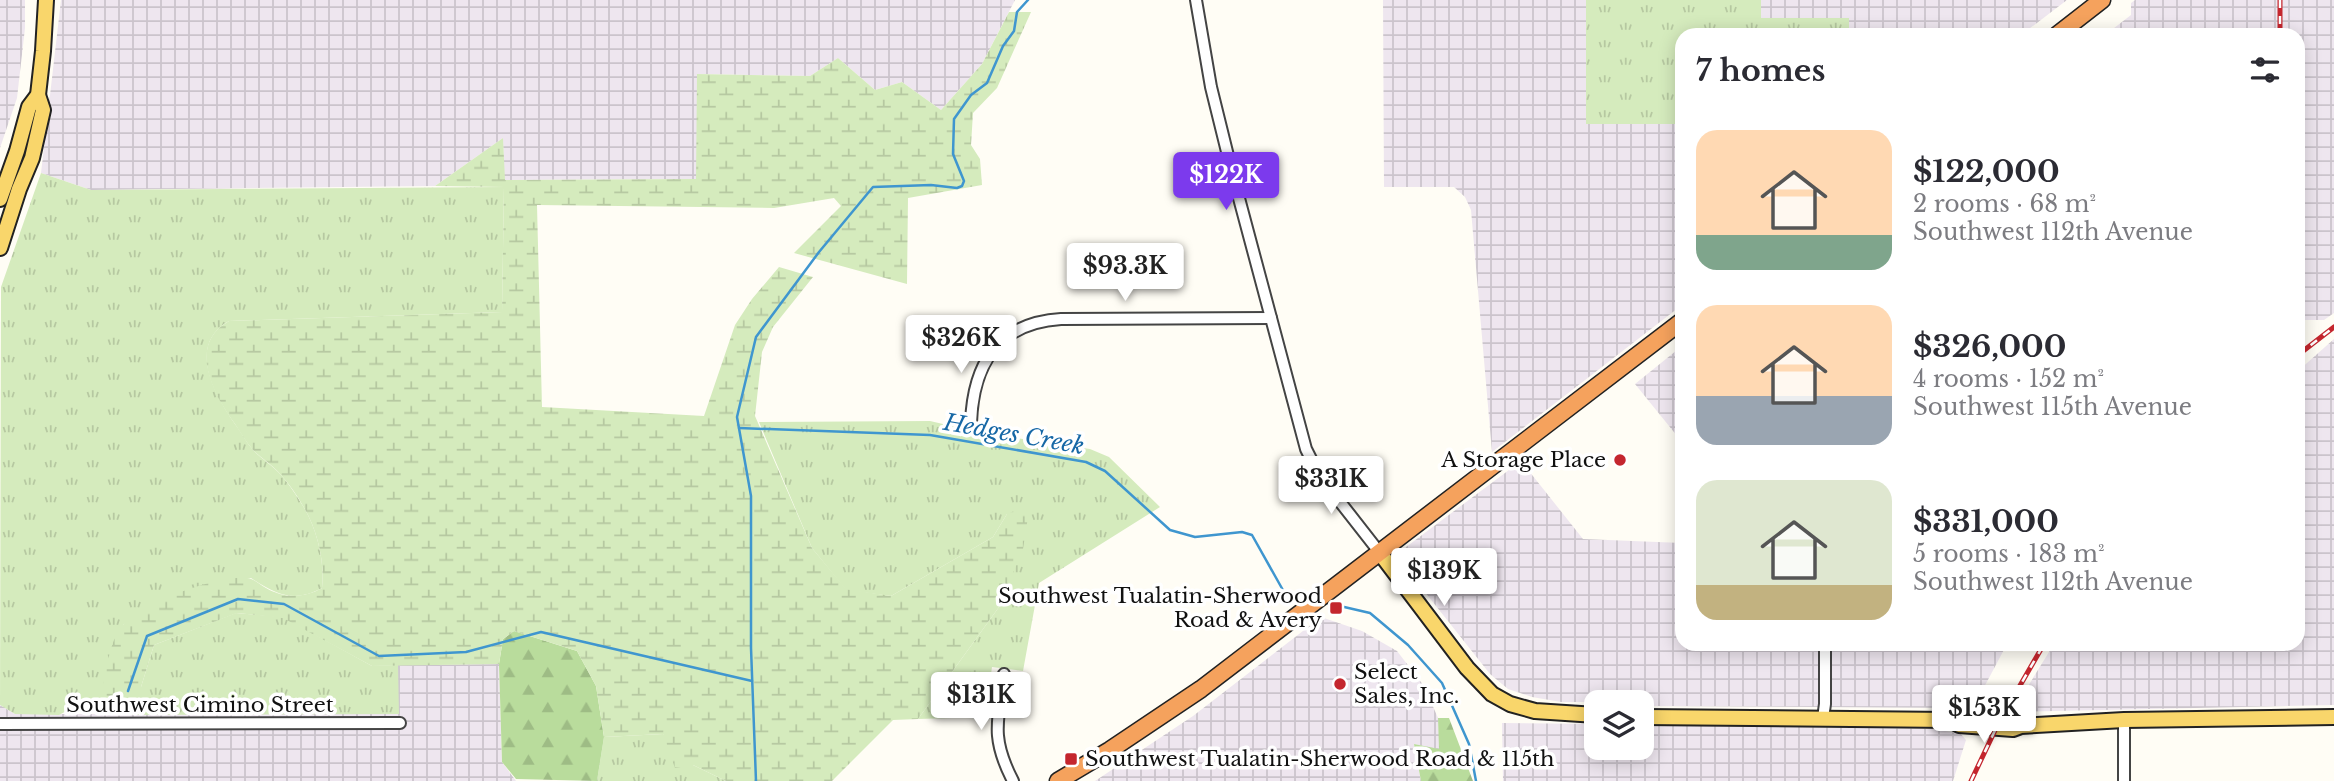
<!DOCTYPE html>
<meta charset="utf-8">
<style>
:root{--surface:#fff;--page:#f2f2f3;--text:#2b2b33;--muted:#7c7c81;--accent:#7c3aed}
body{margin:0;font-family:"Libre Baskerville",serif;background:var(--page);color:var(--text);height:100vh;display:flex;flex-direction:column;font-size:26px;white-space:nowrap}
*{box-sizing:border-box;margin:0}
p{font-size:23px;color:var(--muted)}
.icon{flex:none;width:38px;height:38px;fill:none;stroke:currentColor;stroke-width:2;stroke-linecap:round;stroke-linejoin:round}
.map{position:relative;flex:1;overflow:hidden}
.sheet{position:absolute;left:1675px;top:28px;width:630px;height:623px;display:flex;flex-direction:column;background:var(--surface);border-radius:21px;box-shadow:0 4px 18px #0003}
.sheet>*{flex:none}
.controls{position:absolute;left:1584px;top:690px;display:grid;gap:14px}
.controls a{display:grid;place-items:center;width:70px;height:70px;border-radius:14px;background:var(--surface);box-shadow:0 4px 18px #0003;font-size:35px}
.price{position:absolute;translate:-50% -60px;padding:0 16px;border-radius:7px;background:#fff;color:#222;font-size:23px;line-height:46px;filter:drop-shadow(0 2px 4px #0008)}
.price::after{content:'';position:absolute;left:50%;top:42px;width:21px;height:16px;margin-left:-10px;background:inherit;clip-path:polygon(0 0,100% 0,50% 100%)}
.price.selected{background:var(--accent);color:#fff}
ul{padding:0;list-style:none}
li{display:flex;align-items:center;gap:21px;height:175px;padding:0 21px}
li span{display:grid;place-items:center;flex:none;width:196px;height:140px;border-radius:21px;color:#555}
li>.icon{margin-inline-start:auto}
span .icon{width:84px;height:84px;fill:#fffc;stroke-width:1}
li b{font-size:30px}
h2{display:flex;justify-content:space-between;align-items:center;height:84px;padding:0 21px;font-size:30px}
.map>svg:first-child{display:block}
.industrial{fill:url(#industrial-grid)}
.grass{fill:url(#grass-tufts)}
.forest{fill:url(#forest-firs)}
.wetland{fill:url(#wetland-marsh)}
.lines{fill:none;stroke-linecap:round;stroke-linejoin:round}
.stream{stroke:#3f96cf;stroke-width:2.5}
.minor-casing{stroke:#444;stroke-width:14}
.major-casing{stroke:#222;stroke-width:18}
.highway-casing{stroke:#222;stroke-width:19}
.minor{stroke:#fff;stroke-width:10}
.major{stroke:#f9d66b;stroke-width:14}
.highway{stroke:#f5a25d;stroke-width:16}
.rail-casing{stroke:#c4262e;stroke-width:5}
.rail{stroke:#fff;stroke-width:2.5;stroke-dasharray:8;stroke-linecap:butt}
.poi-dot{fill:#c4262e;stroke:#fff;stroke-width:2.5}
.labels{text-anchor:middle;stroke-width:7;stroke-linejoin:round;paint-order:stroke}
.poi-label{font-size:21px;fill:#111;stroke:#fff;text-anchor:end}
.street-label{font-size:21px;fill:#111;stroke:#fff}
.water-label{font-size:23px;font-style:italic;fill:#1768a6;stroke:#fff}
</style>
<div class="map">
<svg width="2334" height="781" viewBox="0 0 2334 781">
<defs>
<pattern id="industrial-grid" width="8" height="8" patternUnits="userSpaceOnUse" patternTransform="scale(1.75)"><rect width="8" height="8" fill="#eee6ef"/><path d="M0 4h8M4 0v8" fill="none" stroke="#cbc4cc"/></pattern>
<pattern id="grass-tufts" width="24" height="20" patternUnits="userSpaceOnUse" patternTransform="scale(1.75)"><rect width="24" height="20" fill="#d5ebbd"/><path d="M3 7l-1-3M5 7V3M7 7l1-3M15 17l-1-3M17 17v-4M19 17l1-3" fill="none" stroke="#b6c8a1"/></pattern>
<pattern id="forest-firs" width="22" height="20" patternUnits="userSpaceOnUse" patternTransform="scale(1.75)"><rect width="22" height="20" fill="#b9dc9c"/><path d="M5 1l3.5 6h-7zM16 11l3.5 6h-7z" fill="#9ebc85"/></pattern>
<pattern id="wetland-marsh" width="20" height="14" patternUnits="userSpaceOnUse" patternTransform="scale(1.75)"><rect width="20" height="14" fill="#d5ebbd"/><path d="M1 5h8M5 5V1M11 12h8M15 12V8" fill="none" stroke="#b6c8a1"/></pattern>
</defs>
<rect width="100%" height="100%" fill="#fffdf5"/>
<g class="industrial">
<polygon points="0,0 25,0 25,28 17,98 0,148"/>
<polygon points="61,0 1015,0 982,64 941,110 902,82 875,90 838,58 810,76 697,74 697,179 504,180 503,138 435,186 91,190 41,173"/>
<polygon points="1383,0 1586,0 1586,123 1682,124 1682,305 1492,452 1471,210 1465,197 1454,187 1384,187"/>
<polygon points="1761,0 2067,0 2021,35 1849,35 1849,18 1761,18"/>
<polygon points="2135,0 2334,0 2334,313 2324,320 2298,320 2298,35 2105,35 2131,15 2131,3"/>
<polygon points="2334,339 2334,705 2012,712 2054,644 2298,644 2298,371"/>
<polygon points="1682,346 1682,442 1635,384"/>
<polygon points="1521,461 1583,539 1682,543 1682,644 2007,644 1973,708 1652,706 1642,705 1642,702 1561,702 1532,697 1508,689 1490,674 1405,567 1402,553 1406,547"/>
<polygon points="1321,617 1362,631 1397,651 1424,686 1438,718 1440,750 1414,744 1421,781 1095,781 1193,716"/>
<polygon points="499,664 502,762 516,781 0,781 0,705 15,714 398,714 398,665"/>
<polygon points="1502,723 1596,724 1596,747 1642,747 1642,725 1935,729 1961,734 1966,740 1953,781 1503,781"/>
</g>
<g class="grass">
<polygon points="1586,0 1761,0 1761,18 1849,18 1849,35 1682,35 1682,124 1586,124"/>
<path d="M 41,173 L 91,190 L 504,187 L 502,312 L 229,321 C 186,345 215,395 235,424 C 241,432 246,442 253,450 C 262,459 273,466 281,475 C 289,484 297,496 303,506 C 317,529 325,561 322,588 C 294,603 277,595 251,578 C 200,588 166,592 123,625 L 141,687 L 154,645 L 236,613 L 283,617 L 372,666 L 398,665 L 399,714 L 99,715 L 99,702 L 83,702 L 59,715 L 15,714 L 0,705 L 1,287 Z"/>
<polygon points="930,421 982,433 1090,449 1109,457 1160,507 1039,583 1023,671 992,667 985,717 918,719 999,607 1007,514 993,537 891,596 846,590 812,548 759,422"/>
<polygon points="663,734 693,765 726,781 597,781 604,737"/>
</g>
<g class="forest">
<polygon points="514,631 577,651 596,686 604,737 597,781 516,779 502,762 499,664 503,639"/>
<polygon points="1438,718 1449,718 1473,781 1421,781 1414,744 1439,749"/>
</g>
<path class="wetland" d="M 1009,12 L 1031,12 L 997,88 L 973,113 L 971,145 L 980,159 L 982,185 L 908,198 L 907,284 L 794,253 L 841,206 L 834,198 L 774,208 L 537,205 L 542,407 L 704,416 L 735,325 L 752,299 L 779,267 L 813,277 L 773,327 L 762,352 L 755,416 L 812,548 L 846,589 L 891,596 L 993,537 L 1007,514 L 1030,504 L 1023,549 L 999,607 L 918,719 L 893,720 L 832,781 L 726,781 L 693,765 L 675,768 L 663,734 L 604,737 L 596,686 L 577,651 L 514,631 L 503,639 L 499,664 L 372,666 L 283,618 L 237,613 L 154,645 L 141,687 L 141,700 L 100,702 C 105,681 108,641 123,625 C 143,602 218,575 247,578 C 255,579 260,585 266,588 C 285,599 304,598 322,588 C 325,561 317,529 303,506 C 297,495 289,484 281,475 C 273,465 262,459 253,450 C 246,442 240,432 235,424 C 214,395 186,345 229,321 L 502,312 L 504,187 L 435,186 L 503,138 L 505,180 L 696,179 L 697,74 L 810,76 L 838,58 L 875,90 L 902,82 L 941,110 L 982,64 Z"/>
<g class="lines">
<g class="stream">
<polyline points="739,428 930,435 1086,462 1105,471 1170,530 1195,537 1242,532 1252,535 1284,592 1308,598"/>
<polyline points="1327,603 1370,613 1408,645 1442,683 1469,744 1476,781"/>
<polyline points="128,691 147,636 238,599 284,604 379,656 466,652 541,632 752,681"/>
<polyline points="756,781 751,648 751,496 737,417 756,337 819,252 873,187 931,185 957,188 962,186 964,181 953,154 954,119 971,95 987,83 1003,46 1014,31 1017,12 1028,0"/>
</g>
<defs>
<g id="minor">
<polyline points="1196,0 1211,87 1232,172 1306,449 1319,475 1380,553"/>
<path d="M 971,423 C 973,365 997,323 1061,319 L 1271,318"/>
<path d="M 1004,674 C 998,720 990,737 1013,781"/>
<polyline points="1823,718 1825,704 1825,644"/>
<polyline points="0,724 400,723"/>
<polyline points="2124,781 2124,720"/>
</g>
<g id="major">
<polyline points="0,199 17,151 29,107 38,95 43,51 46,0"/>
<polyline points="0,248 19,189 32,158 43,110 38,95"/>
<polyline points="1380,553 1467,668 1492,694 1510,704 1535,711 1596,715"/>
<polyline points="1642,717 1950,720 1958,719"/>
<polyline points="1950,720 1959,725 2013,729 2021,726 2124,720 2334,717"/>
</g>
<g id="highway">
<polyline points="2057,35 2102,0"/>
<polyline points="1058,781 1110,750 1201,689 1682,321"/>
</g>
</defs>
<use href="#minor" class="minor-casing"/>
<use href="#major" class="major-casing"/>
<use href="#highway" class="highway-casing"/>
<use href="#minor" class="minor"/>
<use href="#major" class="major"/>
<use href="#highway" class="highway"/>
<defs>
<g id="rail">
<polyline points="2280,0 2280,35"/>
<polyline points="2298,355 2334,327"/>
<polyline points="1971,781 1999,722 2044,644"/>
</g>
</defs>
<use href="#rail" class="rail-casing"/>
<use href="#rail" class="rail"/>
</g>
<g class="poi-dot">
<circle cx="1620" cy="460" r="7"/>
<rect x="1329" y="601" width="14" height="14" rx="3.5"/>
<circle cx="1340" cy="684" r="7"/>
<rect x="1064" y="752" width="14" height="14" rx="3.5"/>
</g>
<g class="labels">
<g class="poi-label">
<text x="1606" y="467">A Storage Place</text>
<text x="1322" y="603">Southwest Tualatin-Sherwood<tspan x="1322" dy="24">Road &amp; Avery</tspan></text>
<text x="1354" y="679" text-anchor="start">Select<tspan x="1354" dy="24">Sales, Inc.</tspan></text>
<text x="1085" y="766" text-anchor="start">Southwest Tualatin-Sherwood Road &amp; 115th</text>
</g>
<g class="street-label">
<text x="200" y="712">Southwest Cimino Street</text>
</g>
<g class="water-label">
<text transform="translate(1014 434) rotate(10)" y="8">Hedges Creek</text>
</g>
</g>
</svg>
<div class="controls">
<a><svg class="icon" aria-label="layers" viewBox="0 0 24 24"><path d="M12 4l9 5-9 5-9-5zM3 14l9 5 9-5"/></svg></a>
</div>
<b class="price selected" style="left:1226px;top:212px">$122K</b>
<b class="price" style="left:1125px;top:303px">$93.3K</b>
<b class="price" style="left:961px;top:375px">$326K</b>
<b class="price" style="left:1331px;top:516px">$331K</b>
<b class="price" style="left:1444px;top:608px">$139K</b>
<b class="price" style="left:981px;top:732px">$131K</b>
<b class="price" style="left:1984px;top:745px">$153K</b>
<section class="sheet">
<h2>7 homes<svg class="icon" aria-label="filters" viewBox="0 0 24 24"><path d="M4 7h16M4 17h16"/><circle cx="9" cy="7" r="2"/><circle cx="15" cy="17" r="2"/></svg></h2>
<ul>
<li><span style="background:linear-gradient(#ffd9b3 75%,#7fa58c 0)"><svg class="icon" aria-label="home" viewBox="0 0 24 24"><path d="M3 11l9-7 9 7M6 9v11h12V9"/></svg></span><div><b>$122,000</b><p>2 rooms · 68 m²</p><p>Southwest 112th Avenue</p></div></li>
<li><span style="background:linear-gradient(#ffd9b3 65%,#9aa5b1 0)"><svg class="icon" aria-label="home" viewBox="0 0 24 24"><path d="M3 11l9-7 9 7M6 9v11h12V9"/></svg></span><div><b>$326,000</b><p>4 rooms · 152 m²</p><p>Southwest 115th Avenue</p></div></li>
<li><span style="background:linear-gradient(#dfe7d0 75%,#c2b280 0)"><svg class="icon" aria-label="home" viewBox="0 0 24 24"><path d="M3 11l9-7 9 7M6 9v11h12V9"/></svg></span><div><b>$331,000</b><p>5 rooms · 183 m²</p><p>Southwest 112th Avenue</p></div></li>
</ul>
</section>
</div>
